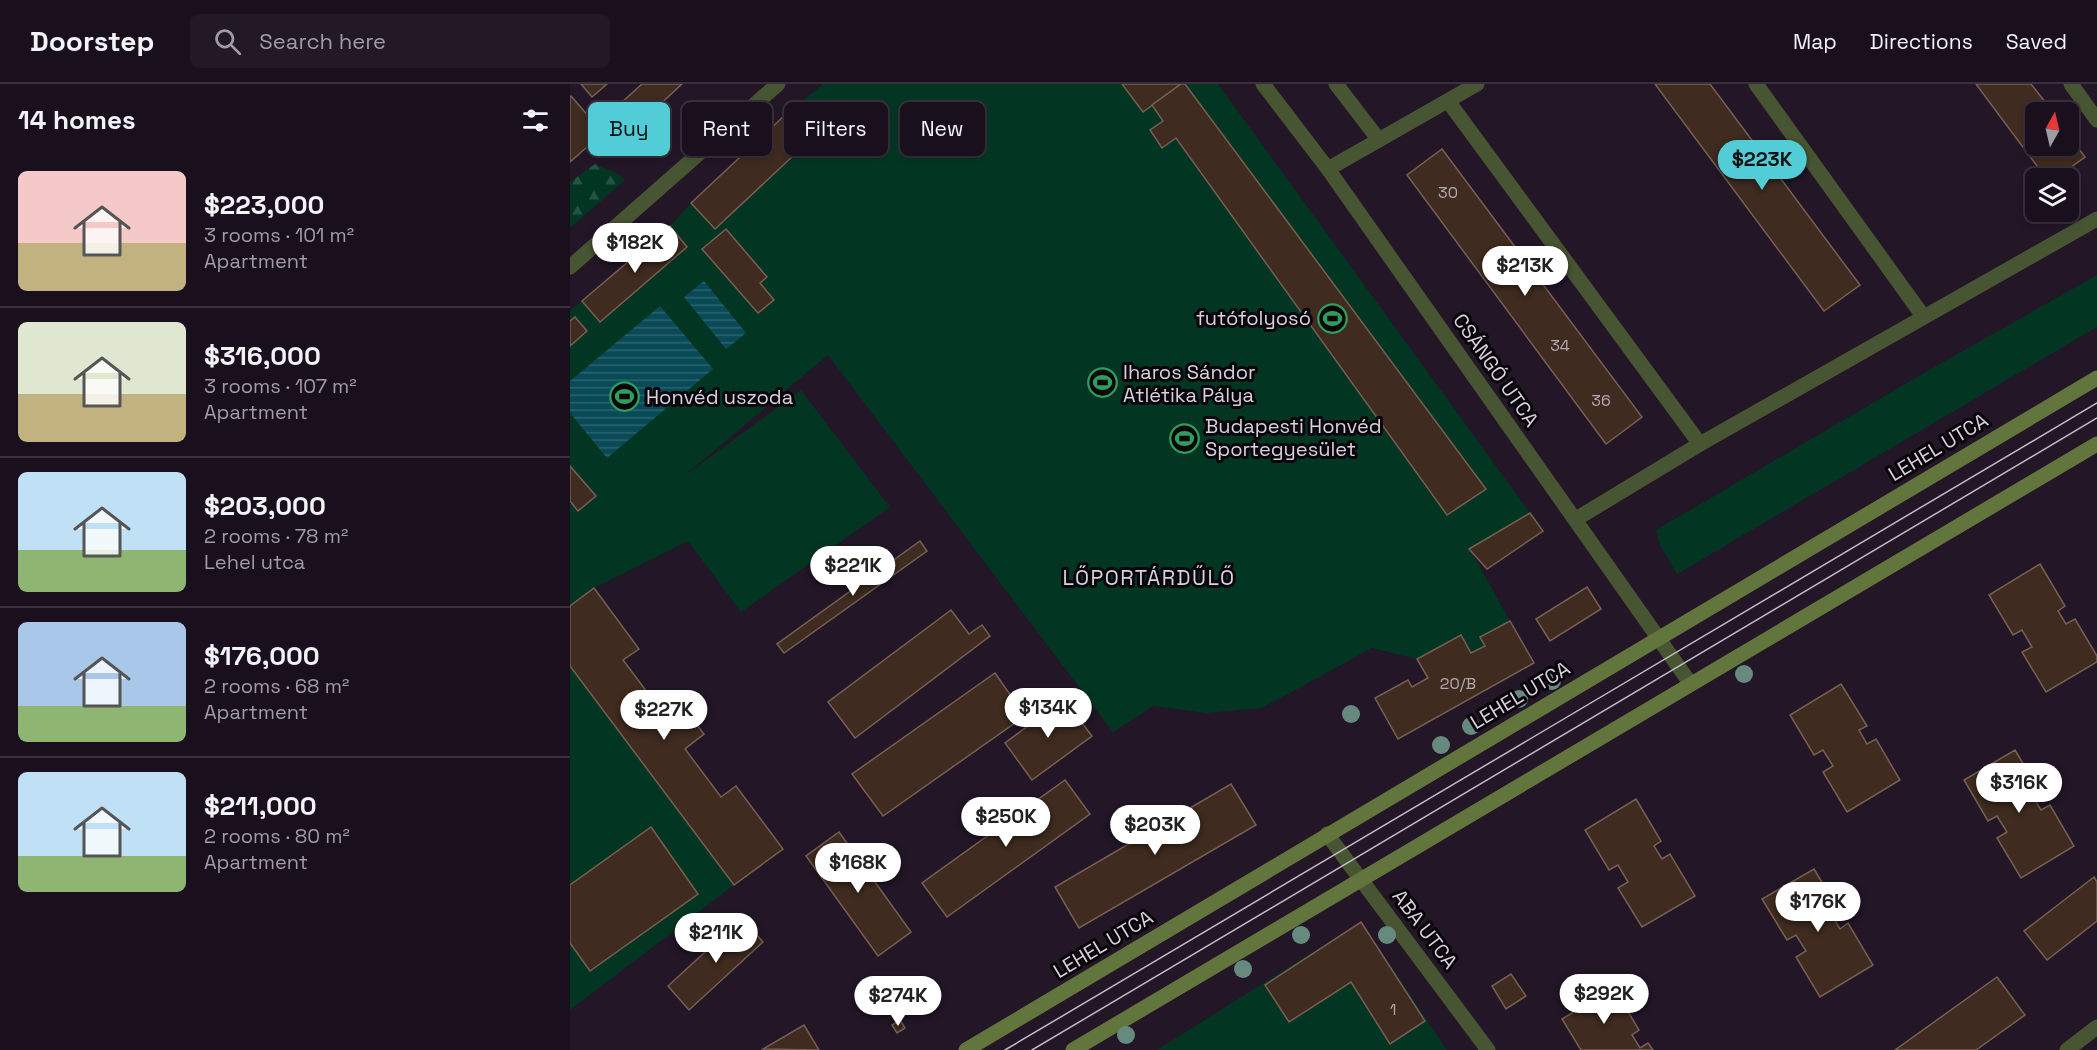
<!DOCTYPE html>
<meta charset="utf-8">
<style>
:root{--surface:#1a101d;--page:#231926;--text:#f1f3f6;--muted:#9f9da4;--line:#38303b;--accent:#52ccd6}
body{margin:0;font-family:"Space Grotesk",sans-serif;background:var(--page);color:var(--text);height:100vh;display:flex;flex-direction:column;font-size:22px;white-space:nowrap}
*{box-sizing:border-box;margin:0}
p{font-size:20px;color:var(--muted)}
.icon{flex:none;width:33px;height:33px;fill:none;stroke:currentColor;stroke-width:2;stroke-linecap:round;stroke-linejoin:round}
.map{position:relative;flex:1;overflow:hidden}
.side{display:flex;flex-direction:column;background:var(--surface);width:570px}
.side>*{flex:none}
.top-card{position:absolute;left:18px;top:18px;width:570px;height:54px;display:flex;gap:12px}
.needle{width:39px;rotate:8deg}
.tools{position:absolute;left:1455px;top:18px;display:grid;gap:12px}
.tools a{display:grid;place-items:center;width:54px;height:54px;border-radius:9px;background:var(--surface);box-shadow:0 3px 9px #0003,0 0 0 2px var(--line);font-size:30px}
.price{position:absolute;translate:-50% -51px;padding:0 14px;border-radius:21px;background:#fff;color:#222;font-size:20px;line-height:39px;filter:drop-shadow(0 2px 3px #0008)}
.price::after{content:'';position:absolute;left:50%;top:36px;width:18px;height:14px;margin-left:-9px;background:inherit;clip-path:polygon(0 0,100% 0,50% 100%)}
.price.current{background:var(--accent);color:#111}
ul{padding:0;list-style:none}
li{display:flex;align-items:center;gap:18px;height:150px;padding:0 18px}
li+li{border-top:2px solid var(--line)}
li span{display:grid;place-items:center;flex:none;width:168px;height:120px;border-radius:9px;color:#555}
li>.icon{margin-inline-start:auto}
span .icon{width:72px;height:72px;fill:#fffc;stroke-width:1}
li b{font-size:26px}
h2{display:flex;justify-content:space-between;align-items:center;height:72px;padding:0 18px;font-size:26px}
.tag{padding:0 21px;border-radius:9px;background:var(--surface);box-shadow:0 3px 9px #0003,0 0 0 2px var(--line);font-size:21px;line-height:54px}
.tag.current{background:var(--accent);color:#111}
header{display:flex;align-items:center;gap:36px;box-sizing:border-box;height:84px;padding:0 30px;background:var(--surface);border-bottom:2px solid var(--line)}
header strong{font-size:28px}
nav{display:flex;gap:33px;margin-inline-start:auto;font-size:21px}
.search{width:420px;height:54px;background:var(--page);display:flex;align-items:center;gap:15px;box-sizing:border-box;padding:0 21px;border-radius:9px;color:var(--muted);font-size:22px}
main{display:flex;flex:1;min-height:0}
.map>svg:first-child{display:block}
.green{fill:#023623}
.forest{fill:url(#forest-firs)}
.water{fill:url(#water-rules)}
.building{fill:#3f2b1f;stroke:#776053;stroke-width:1.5}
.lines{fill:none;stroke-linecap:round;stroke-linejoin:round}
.lane{stroke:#485532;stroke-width:15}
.street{stroke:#485532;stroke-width:15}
.secondary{stroke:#62753d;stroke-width:15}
.tram{stroke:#c3bac7;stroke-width:1.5}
.tree{fill:#668b7e}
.labels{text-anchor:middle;stroke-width:6;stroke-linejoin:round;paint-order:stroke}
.number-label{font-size:16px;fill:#b2a8ae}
.poi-label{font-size:20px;fill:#d9d1dd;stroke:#08050b;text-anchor:start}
.street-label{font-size:20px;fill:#d9d1dd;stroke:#08050b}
.neighbourhood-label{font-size:21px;letter-spacing:1.5px;fill:#d9d1dd;stroke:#08050b}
</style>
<header>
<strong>Doorstep</strong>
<div class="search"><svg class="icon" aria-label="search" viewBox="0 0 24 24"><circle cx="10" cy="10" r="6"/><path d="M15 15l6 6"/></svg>Search here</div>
<nav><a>Map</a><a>Directions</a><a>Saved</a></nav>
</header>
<main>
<section class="side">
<h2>14 homes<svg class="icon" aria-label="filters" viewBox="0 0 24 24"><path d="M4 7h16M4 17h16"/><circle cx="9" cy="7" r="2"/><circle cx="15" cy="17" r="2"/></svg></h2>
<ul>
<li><span style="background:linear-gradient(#f6c9c9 60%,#c2b280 0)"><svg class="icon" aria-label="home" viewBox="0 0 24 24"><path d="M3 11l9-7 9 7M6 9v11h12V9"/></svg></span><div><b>$223,000</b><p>3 rooms · 101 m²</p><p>Apartment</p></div></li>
<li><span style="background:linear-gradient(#dfe7d0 60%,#c2b280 0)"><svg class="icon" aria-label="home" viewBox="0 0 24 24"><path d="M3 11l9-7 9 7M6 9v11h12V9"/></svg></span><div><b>$316,000</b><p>3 rooms · 107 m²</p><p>Apartment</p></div></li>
<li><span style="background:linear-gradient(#bfe0f5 65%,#8fb573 0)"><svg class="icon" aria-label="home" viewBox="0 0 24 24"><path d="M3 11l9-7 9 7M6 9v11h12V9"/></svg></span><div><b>$203,000</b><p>2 rooms · 78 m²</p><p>Lehel utca</p></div></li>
<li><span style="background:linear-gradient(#a9c7e8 70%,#8fb573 0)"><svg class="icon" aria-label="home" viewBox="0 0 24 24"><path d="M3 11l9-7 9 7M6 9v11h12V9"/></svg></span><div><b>$176,000</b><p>2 rooms · 68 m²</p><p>Apartment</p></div></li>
<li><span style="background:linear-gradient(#bfe0f5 70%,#8fb573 0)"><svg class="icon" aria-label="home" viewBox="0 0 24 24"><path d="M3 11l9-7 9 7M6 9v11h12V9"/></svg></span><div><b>$211,000</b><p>2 rooms · 80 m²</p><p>Apartment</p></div></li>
</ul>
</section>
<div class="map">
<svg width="1527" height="966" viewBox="0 0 1527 966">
<defs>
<pattern id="forest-firs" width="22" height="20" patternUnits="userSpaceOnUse" patternTransform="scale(1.5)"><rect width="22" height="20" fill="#023623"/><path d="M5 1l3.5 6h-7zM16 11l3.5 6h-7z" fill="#265242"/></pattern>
<pattern id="water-rules" width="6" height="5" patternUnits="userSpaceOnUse" patternTransform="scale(1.5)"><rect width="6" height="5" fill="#094a57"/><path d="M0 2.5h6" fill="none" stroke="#2c636f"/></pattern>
</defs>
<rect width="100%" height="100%" fill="#221627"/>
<g class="green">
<polygon points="253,0 648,0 960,429 900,465 940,537 911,553 915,562 901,569 891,551 847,575 802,564 692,624 636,629 583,622 543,648 258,271 113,393 231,306 320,423 171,528 118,457 24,504 0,522 0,227 100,142 121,119 215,31"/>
<polygon points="1527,191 1527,243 1107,490 1090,461 1086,446 1359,286"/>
<polygon points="0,582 164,801 0,926"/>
<polygon points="791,838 877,966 587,966"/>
</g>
<polygon class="forest" points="25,80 48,90 55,96 0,144 0,98"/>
<g class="water">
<polygon points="134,197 176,249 156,265 114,213"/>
<polygon points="90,222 143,285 37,374 0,329 0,297"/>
</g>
<g class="building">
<polygon points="11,0 37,0 22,13"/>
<polygon points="72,0 112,0 70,39 51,19"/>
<polygon points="552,0 611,0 573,28"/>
<polygon points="611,0 615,0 916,405 877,431 606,54 592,64 580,46 593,37 582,21"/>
<polygon points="1085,0 1140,0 1290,201 1254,227"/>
<polygon points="1406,0 1461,0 1483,28 1466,28 1466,62 1498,62 1498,50 1515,73 1486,94 1476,94"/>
<polygon points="1,12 33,49 0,78 0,13"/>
<polygon points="215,31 234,51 220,65 224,71 145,145 121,119"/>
<polygon points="872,65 1072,333 1036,360 837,91"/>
<polygon points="100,142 117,163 30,238 12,217"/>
<polygon points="156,145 197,193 190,199 204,216 188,229 132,165"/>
<polygon points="5,233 17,247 0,262 0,237"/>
<polygon points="0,382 26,412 8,427 0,417"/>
<polygon points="960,429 973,447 917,485 899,465"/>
<polygon points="350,457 357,467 214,569 207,560"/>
<polygon points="1470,480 1495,522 1488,527 1496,540 1505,535 1527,572 1527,578 1476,608 1452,568 1462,563 1452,546 1443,551 1419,511"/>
<polygon points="1017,503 1031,525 980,557 966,535"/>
<polygon points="24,504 69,565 53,576 86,620 102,608 134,650 115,665 151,713 166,702 213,765 164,801 0,582 0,522"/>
<polygon points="381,526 399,550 412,541 420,552 285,654 258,618"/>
<polygon points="940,537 964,579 828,655 805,614 838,596 842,603 858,594 847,575 891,551 901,569 915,562 910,553"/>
<polygon points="425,589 455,632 313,732 282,690"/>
<polygon points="1271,600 1297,642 1289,646 1297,660 1306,655 1330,696 1277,728 1253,688 1263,682 1253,666 1244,671 1220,631"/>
<polygon points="494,615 522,652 462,696 435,659"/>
<polygon points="1445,666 1470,708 1463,713 1471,726 1480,721 1504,762 1451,794 1427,754 1437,748 1427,732 1418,737 1394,696"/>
<polygon points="495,696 520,730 377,833 352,799"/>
<polygon points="661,700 686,741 509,844 485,803"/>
<polygon points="1066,715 1091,757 1084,762 1092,775 1100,770 1125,812 1072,843 1048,804 1058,798 1048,781 1039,786 1015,746"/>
<polygon points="81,743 128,810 20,887 0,859 0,801"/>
<polygon points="269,748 341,848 308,872 236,772"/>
<polygon points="1244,785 1269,827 1262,831 1270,845 1278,839 1303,881 1250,913 1226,873 1236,867 1226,851 1217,856 1192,815"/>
<polygon points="1524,793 1527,798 1527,837 1477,876 1454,847"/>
<polygon points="172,834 193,858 119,926 98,902"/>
<polygon points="791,838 855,937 820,960 781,898 719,938 695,901"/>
<polygon points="941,890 956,912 936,925 922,902"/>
<polygon points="1427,893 1455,931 1406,966 1325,966"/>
<polygon points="1044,904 1069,946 1062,951 1070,964 1078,959 1083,966 1011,966 992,935"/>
<polygon points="330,936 335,944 327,949 322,941"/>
<polygon points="234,941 249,966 193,965"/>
</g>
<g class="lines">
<polyline class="lane" points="1497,966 1527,943"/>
<g class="street">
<polyline points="693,0 758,85 1120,599"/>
<polyline points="766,0 809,56"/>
<polyline points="1186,0 1353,232"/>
<polyline points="1501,0 1527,36"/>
<polyline points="878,17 1130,360"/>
<polyline points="758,85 907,0"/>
<polyline points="0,183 208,0"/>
<polyline points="1006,435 1130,360 1527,135"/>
<polyline points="757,750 918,966"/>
</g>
<g class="secondary">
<polyline points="396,966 1527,294"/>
<polyline points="503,966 1527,360"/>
</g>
<g class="tram">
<polyline points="435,966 1527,319"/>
<polyline points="462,966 1527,334"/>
</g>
</g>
<g class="tree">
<circle cx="1174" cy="590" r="9"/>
<circle cx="982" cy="597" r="9"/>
<circle cx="949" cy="615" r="9"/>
<circle cx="781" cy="630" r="9"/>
<circle cx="901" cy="642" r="9"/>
<circle cx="871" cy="661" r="9"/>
<circle cx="731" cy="851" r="9"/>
<circle cx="817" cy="851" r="9"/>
<circle cx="673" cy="885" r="9"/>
<circle cx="556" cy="951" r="9"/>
</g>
<defs>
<symbol id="stadium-ring" viewBox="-11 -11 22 22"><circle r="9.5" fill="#08050b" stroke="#2e9e5b" stroke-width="1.5"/><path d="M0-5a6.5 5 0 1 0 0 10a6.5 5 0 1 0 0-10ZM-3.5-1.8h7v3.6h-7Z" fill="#2e9e5b"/></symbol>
</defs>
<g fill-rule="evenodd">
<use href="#stadium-ring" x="746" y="218" width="33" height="33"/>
<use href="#stadium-ring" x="516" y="282" width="33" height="33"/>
<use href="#stadium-ring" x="38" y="296" width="33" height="33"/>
<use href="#stadium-ring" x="598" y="338" width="33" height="33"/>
</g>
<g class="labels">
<g class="number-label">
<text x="878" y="114">30</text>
<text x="990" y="267">34</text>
<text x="1031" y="322">36</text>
<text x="888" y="605">20/B</text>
<text x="823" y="931">1</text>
</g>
<g class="poi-label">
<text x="741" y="241" text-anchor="end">futófolyosó</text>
<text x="553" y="295">Iharos Sándor<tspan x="553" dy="23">Atlétika Pálya</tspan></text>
<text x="76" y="320">Honvéd uszoda</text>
<text x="635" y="349">Budapesti Honvéd<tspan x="635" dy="23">Sportegyesület</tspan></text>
</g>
<g class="street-label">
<text transform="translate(926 286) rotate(55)" y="7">CSÁNGÓ UTCA</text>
<text transform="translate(1368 363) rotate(-31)" y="7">LEHEL UTCA</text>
<text transform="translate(950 611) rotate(-31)" y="7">LEHEL UTCA</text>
<text transform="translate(855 845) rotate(53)" y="7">ABA UTCA</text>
<text transform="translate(533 860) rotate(-31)" y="7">LEHEL UTCA</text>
</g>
<g class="neighbourhood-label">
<text x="579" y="501">LŐPORTÁRDŰLŐ</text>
</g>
</g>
</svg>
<div class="tools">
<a><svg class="needle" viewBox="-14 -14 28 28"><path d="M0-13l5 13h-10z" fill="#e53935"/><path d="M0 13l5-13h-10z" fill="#9f9da4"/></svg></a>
<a><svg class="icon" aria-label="layers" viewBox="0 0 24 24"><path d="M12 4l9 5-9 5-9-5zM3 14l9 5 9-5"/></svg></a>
</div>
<b class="price current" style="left:1192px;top:107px">$223K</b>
<b class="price" style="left:65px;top:190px">$182K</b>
<b class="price" style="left:955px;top:213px">$213K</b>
<b class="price" style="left:283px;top:513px">$221K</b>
<b class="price" style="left:478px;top:655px">$134K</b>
<b class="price" style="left:94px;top:657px">$227K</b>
<b class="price" style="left:1449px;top:730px">$316K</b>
<b class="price" style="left:436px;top:764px">$250K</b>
<b class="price" style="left:585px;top:772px">$203K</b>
<b class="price" style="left:288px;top:810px">$168K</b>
<b class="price" style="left:1248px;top:849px">$176K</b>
<b class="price" style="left:146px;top:880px">$211K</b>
<b class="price" style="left:1034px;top:941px">$292K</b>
<b class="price" style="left:328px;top:943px">$274K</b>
<div class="top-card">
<a class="tag current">Buy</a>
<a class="tag">Rent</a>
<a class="tag">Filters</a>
<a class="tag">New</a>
</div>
</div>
</main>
